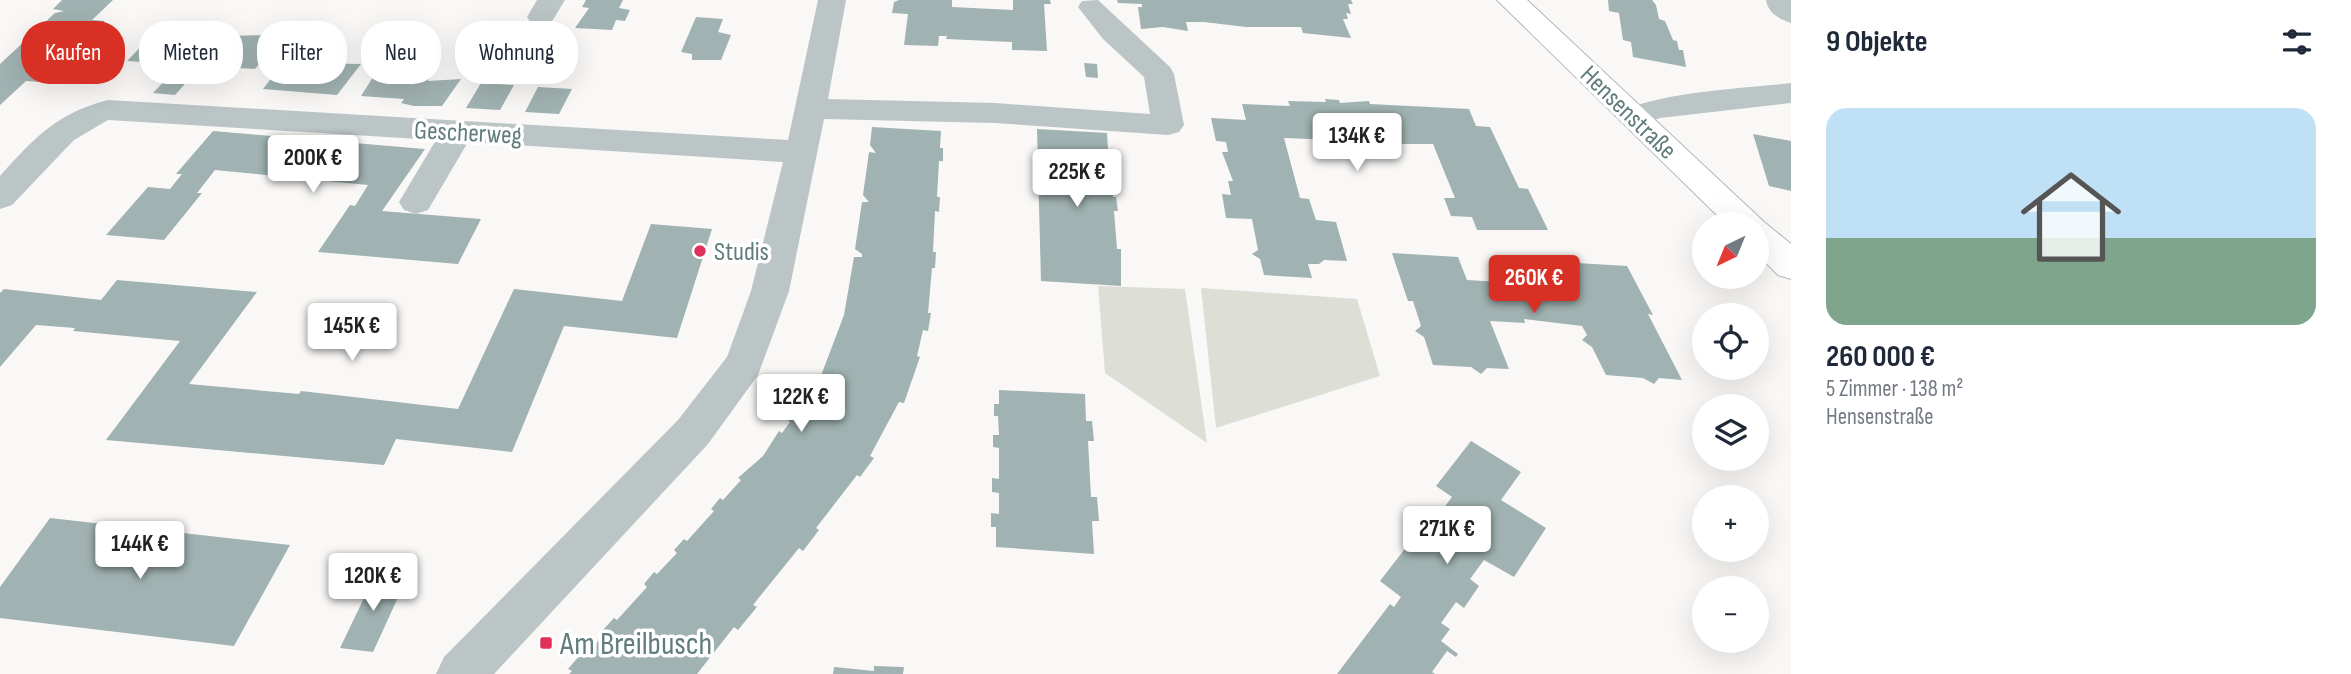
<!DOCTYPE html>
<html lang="de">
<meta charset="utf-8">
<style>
:root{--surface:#fff;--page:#f6f6f7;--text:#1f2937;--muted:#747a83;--accent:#d93025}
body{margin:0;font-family:"Sofia Sans Condensed",sans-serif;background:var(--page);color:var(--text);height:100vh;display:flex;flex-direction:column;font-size:26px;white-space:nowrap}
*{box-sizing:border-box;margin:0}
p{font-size:23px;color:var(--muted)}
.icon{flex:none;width:38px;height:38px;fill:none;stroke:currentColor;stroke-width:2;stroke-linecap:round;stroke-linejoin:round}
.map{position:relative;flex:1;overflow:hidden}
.details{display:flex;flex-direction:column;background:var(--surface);width:560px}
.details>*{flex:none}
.banner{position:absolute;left:21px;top:21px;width:665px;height:63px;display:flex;gap:14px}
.needle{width:46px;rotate:223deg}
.fabs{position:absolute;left:1692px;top:212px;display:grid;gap:14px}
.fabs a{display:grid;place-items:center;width:77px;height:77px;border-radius:50%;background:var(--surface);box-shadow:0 7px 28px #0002;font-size:35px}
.price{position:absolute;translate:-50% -60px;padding:0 16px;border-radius:7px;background:#fff;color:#222;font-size:23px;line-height:46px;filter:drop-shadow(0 2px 4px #0008)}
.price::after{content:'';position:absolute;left:50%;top:42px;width:21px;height:16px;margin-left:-10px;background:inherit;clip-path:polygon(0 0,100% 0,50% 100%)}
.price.on{background:var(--accent);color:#fff}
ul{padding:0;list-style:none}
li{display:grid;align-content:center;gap:14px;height:371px;padding:0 35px}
li span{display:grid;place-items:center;height:217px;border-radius:21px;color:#555}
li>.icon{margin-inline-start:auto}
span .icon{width:126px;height:126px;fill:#fffc;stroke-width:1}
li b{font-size:30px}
h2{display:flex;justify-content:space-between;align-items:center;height:84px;padding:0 35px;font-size:30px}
.pill{padding:0 24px;border-radius:28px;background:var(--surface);box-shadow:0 7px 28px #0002;font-size:24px;line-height:63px}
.pill.on{background:var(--accent);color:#fff}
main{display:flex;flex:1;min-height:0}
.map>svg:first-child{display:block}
.green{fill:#ddded6}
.building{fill:#a0b2b1}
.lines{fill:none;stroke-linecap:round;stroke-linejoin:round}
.major-casing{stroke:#b0baba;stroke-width:2}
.minor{fill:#bbc5c5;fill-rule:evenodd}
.major{fill:#fff;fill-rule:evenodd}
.poi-dot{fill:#e0315b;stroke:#fff;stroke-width:2.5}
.labels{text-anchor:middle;stroke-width:7;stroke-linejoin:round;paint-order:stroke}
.street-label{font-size:26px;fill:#607c7b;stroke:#fff}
.poi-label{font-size:26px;fill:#607c7b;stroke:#fff;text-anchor:start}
.near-poi-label{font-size:32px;fill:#607c7b;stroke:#fff;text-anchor:start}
</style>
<main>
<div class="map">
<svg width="1791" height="674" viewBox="0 0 1791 674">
<rect width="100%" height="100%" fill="#f9f8f7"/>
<g class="green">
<polygon points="1098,286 1185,289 1207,443 1105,373"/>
<polygon points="1201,288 1357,299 1380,376 1216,428"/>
</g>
<g class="building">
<polygon points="62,0 113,0 92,20 105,21 95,30 82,30 69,42 58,44 85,46 70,60 54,59 42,71 51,72 40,82 26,81 0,105 0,64 55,13 64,11 53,9"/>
<polygon points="586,0 623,0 619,8 630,10 625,21 616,20 612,30 575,28 589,8 582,7"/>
<polygon points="899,0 952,0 952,7 1013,10 1013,0 1050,0 1051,4 1044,4 1047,51 1012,50 1012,42 946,39 947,36 939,36 938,46 904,45 908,14 892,13 894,2"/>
<polygon points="1117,0 1351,0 1353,4 1348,4 1351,14 1346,13 1348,19 1343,19 1351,38 1303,33 1301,27 1246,27 1204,22 1186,22 1188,31 1163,27 1141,29 1138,7 1142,7 1142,4 1118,3"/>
<polygon points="1608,0 1652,0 1656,5 1659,19 1665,21 1673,40 1677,41 1679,50 1683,50 1686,67 1633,57 1631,42 1623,40 1619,13 1609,11"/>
<polygon points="696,17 723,19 718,32 731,35 721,60 692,60 692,54 681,52"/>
<polygon points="172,28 189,30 185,33 196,34 229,32 226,36 270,35 267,38 280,39 255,69 239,68 236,72 225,71 228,67 197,65 193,69 182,68 185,64 154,62 151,66 140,65 143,62 127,61 156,31 169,32"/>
<polygon points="286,59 310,63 361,64 337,95 263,89"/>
<polygon points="1084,63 1097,64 1098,78 1086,77"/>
<polygon points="378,69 389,70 386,74 430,77 428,81 461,79 442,106 414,106 401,103 404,99 361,96"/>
<polygon points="170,75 192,76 175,95 153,93"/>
<polygon points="481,83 498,84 514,85 500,110 466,108"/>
<polygon points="538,87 572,89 559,114 525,112"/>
<polygon points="1325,99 1339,100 1340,103 1369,101 1370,104 1469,109 1476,126 1490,127 1519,188 1528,189 1548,230 1477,230 1472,217 1451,216 1444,198 1455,198 1433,144 1339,144 1338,140 1284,138 1300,198 1309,199 1316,220 1336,222 1347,261 1324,260 1319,264 1308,264 1312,278 1264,275 1260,259 1252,254 1258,250 1252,219 1226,218 1222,194 1231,195 1228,181 1233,181 1222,152 1228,152 1226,142 1216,141 1211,118 1246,120 1242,104 1290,106 1288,101 1326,102"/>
<polygon points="872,127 941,131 940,148 943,148 943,161 939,161 937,197 940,197 939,212 935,211 933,252 936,252 935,268 932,268 928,313 931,313 928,331 923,330 917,356 920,357 904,403 899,402 870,456 874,458 860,477 857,475 816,528 819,530 803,551 799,548 753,605 757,607 738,630 734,627 697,674 569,674 572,671 568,669 580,655 584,658 605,633 602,631 614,618 617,620 647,587 644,584 654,572 657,574 677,553 674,550 684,539 687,541 714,511 711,509 720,498 723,500 741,480 738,478 763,456 779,431 782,433 790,422 788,420 794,410 798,411 822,373 844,315 854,257 862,257 862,254 855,249 862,202 869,202 863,195 869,152 876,153 870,145"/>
<polygon points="1037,129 1107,133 1108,149 1112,149 1113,163 1110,162 1113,197 1116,197 1118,211 1114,211 1117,249 1121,249 1121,286 1041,281"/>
<polygon points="213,131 425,149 382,211 481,219 458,264 318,252 350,205 355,206 368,185 215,170 197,193 202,193 164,240 106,235 148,187 170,189 182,174 176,174"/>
<polygon points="1753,134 1791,141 1791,191 1769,186"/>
<polygon points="651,224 712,229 677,338 564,326 512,452 396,439 384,465 106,440 180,341 73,331 75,328 36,325 0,367 0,293 4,289 101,300 117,280 257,292 189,384 299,394 301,391 458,409 514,289 622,301"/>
<polygon points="1392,253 1458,257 1467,280 1517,283 1516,279 1521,283 1572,286 1560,262 1627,266 1653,315 1648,314 1682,380 1659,378 1654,384 1643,378 1606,375 1592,347 1582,340 1587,335 1582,326 1524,319 1525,323 1490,321 1509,369 1487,368 1481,374 1471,367 1433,365 1424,337 1415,331 1421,326 1413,301 1408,301"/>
<polygon points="999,390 1085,394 1086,421 1092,421 1094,441 1088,441 1091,497 1097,497 1099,521 1092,521 1094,554 996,547 996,527 991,527 991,513 999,514 999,493 992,492 992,478 999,479 999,448 993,447 993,435 999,435 998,416 994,416 994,404 999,404"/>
<polygon points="1471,441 1521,472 1501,500 1546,528 1514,577 1484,560 1470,579 1479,586 1464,608 1456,602 1441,623 1450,629 1441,641 1458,654 1456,657 1447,651 1432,672 1435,674 1337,674 1390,604 1394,607 1401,597 1380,581 1428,519 1433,522 1452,497 1436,486"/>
<polygon points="50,518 290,545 234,646 0,618 0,587"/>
<polygon points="368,576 406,580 373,652 340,648 365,596 359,594"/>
<polygon points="874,666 904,667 903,674 833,674 834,667 874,671"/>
</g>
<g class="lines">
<defs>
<polygon id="major" points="1497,0 1527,0 1764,222 1791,244 1791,279 1778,275 1757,254 1757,224 1726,224"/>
</defs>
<use href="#major" class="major-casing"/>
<g class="minor">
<polygon points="537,0 565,0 551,23 541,26 531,23 527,17"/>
<path d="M 818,0 L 846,0 L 828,99 L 995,103 L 1150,114 L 1144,77 L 1103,39 L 1078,7 L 1082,1 L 1098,0 L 1170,67 L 1174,74 L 1184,125 L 1179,132 L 1168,135 L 995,123 L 824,119 L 789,291 L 758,375 L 708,444 L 494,674 L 436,674 L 444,657 L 678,420 L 727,357 L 751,291 L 783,162 L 468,142 L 428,210 L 416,214 L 404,210 L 399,202 L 436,140 L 108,120 L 74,140 L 12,205 L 0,209 L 0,176 C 34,138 57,113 108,100 L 788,140 Z"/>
<path d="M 1766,0 L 1791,0 L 1791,23 C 1779,19 1768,13 1766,0 Z"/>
<path d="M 1791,83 L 1791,103 L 1660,118 L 1634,127 L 1623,124 L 1618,117 C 1634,93 1758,87 1791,83 Z"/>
</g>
<use href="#major" class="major"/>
</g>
<g class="poi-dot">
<circle cx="700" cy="251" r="7"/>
<rect x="539" y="636" width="14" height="14" rx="3.5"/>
</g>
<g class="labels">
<g class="street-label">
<text transform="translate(1629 112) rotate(44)" y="9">Hensenstraße</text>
<text transform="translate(468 132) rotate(3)" y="9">Gescherweg</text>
</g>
<g class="poi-label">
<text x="714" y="260">Studis</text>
</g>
<g class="near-poi-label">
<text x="560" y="654">Am Breilbusch</text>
</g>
</g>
</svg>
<div class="fabs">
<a><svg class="needle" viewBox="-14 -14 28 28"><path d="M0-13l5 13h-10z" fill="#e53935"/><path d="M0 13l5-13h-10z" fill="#747a83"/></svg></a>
<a><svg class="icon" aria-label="locate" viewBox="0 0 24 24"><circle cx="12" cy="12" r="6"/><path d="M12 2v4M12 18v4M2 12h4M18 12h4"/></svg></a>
<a><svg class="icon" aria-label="layers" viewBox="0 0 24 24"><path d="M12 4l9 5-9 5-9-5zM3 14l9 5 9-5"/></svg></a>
<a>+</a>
<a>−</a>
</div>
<b class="price" style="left:1357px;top:173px">134K €</b>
<b class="price" style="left:313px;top:195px">200K €</b>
<b class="price" style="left:1077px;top:209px">225K €</b>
<b class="price on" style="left:1534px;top:315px">260K €</b>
<b class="price" style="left:352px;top:363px">145K €</b>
<b class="price" style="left:801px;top:434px">122K €</b>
<b class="price" style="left:1447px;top:566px">271K €</b>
<b class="price" style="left:140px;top:581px">144K €</b>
<b class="price" style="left:373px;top:613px">120K €</b>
<div class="banner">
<a class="pill on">Kaufen</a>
<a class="pill">Mieten</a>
<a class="pill">Filter</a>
<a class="pill">Neu</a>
<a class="pill">Wohnung</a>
</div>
</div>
<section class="details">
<h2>9 Objekte<svg class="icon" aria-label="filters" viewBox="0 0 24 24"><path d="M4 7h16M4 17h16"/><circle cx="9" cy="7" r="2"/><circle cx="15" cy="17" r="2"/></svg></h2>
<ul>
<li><span style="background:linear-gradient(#bfe0f5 60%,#7fa58c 0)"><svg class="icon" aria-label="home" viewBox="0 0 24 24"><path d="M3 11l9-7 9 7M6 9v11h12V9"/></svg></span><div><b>260 000 €</b><p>5 Zimmer · 138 m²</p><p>Hensenstraße</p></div></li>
</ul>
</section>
</main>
